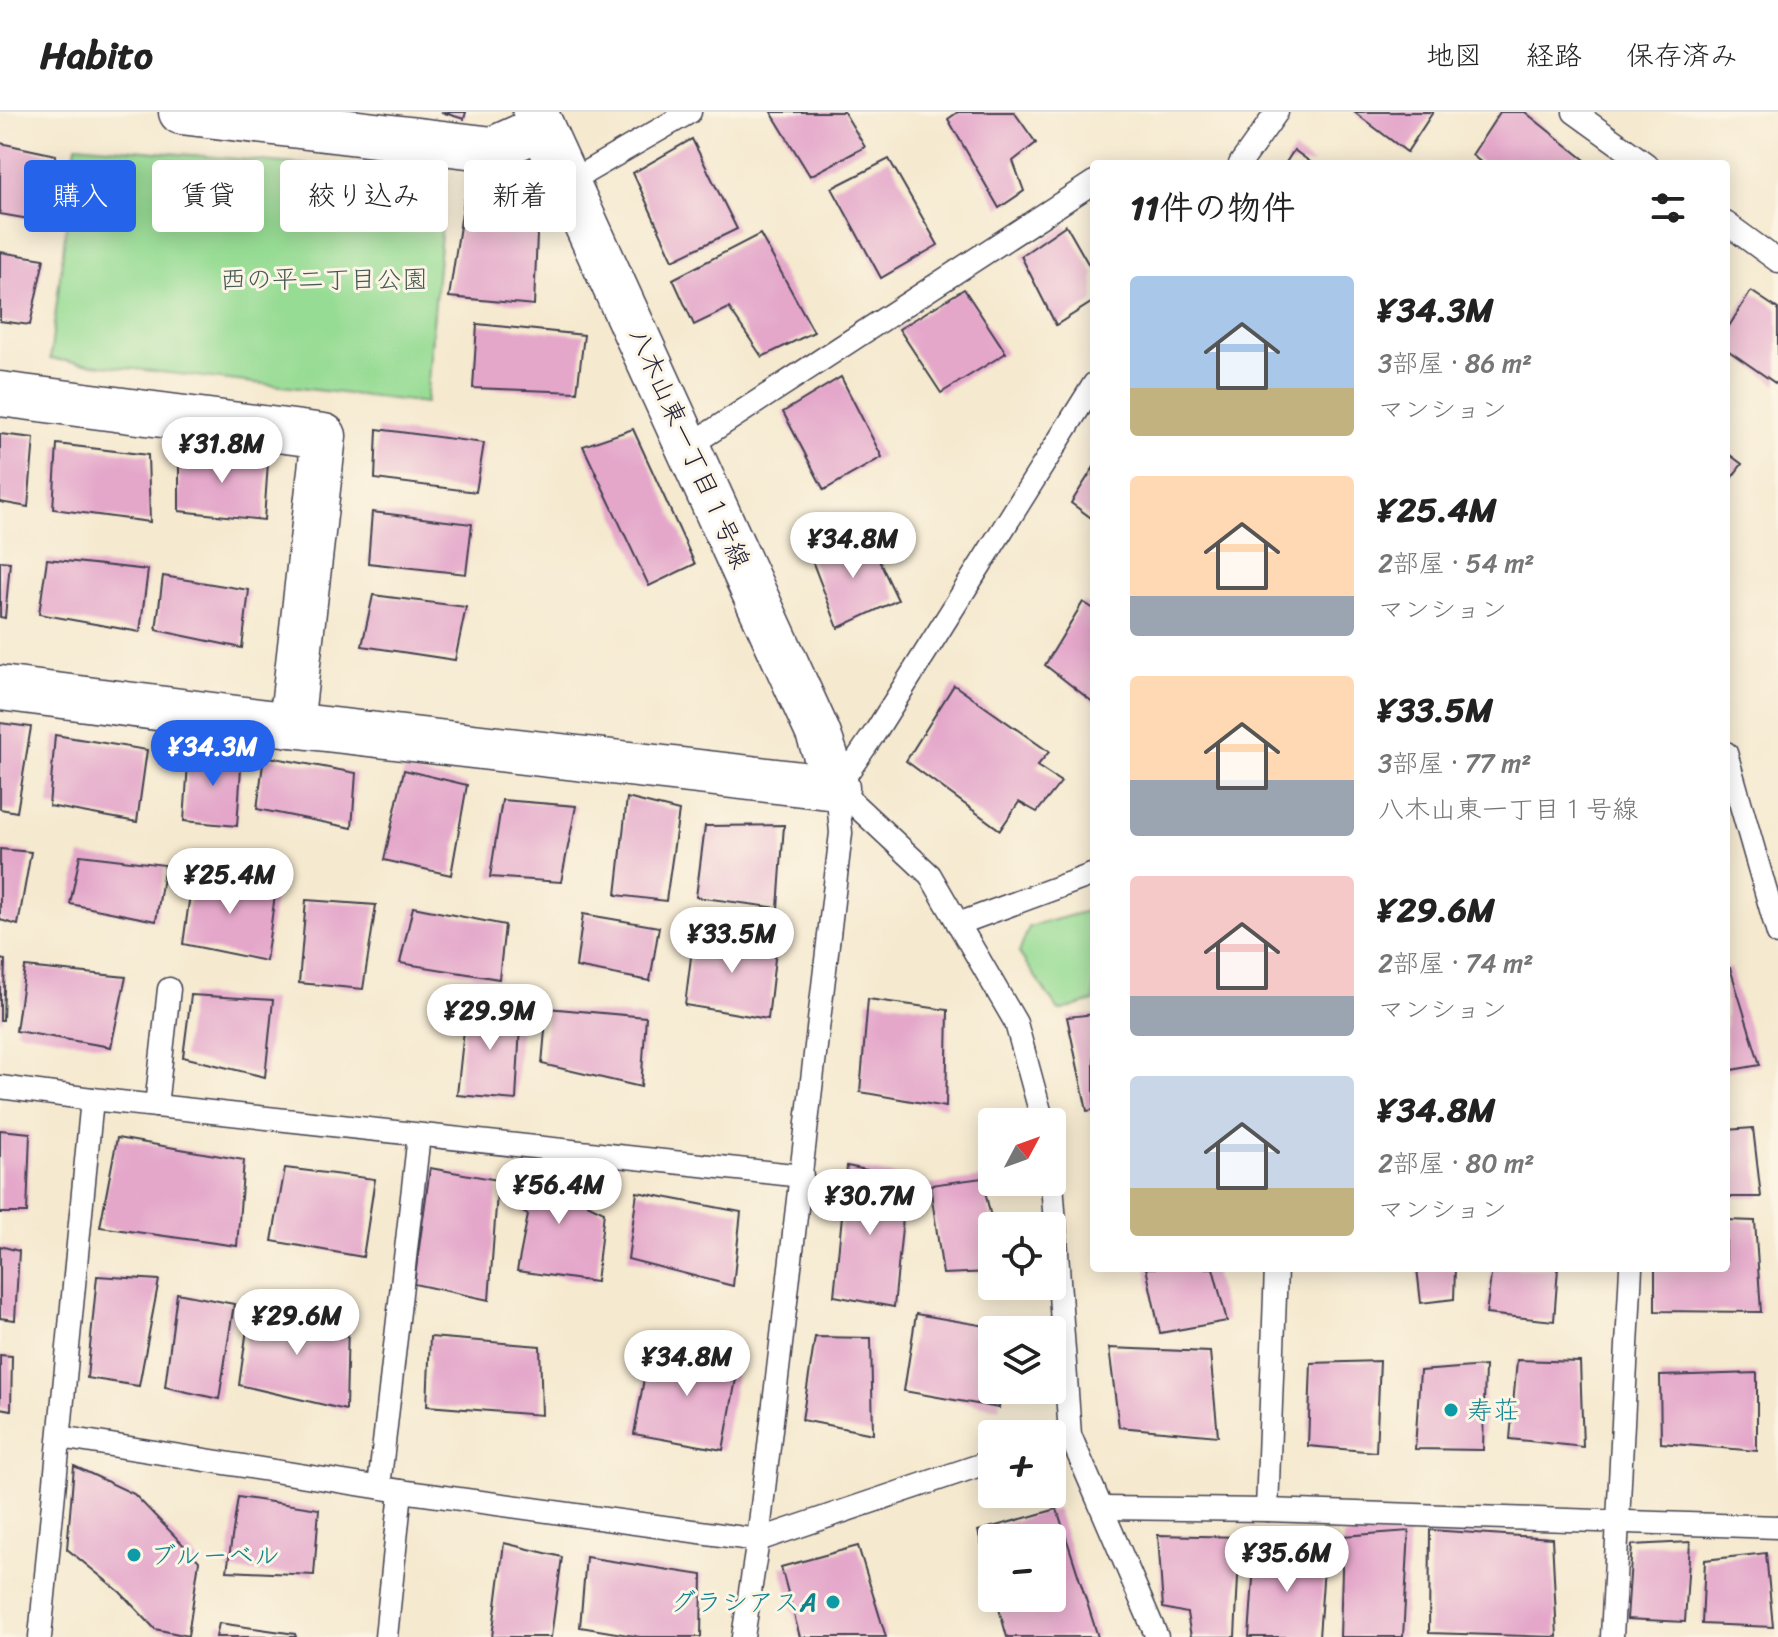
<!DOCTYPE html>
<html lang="ja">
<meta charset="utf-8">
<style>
:root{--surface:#fff;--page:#f2f2f2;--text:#222;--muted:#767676;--line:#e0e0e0;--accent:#2563eb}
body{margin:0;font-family:Sriracha,"Klee One",sans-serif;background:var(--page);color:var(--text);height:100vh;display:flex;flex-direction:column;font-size:30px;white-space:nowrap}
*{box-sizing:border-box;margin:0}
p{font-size:26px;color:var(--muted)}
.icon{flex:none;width:44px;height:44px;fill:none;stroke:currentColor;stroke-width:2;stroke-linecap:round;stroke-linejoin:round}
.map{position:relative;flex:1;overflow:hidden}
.panel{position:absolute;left:1090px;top:48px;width:640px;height:1112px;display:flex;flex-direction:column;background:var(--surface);border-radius:8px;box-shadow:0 4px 20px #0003}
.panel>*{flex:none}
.top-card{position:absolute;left:24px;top:48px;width:760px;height:72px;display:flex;gap:16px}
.needle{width:52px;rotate:49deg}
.controls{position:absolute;left:978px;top:996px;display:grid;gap:16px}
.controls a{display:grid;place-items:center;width:88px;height:88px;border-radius:8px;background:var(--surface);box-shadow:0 4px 20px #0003;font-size:40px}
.price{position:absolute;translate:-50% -68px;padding:0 18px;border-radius:28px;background:#fff;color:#222;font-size:26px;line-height:52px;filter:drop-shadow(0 2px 4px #0008)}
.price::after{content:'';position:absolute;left:50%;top:48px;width:24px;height:18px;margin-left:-12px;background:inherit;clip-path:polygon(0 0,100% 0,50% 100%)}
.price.selected{background:var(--accent);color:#fff}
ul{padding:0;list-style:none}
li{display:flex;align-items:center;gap:24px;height:200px;padding:0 40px}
li span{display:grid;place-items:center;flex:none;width:224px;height:160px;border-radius:8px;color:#555}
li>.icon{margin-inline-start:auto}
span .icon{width:96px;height:96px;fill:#fffc;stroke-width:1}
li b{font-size:34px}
h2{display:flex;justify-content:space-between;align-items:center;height:96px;padding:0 40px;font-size:34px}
.pill{padding:0 28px;border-radius:8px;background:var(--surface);box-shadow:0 4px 20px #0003;font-size:28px;line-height:72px}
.pill.selected{background:var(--accent);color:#fff}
header{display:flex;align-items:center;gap:48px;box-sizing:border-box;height:112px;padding:0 40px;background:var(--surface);border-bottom:2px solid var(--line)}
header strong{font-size:38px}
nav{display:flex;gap:44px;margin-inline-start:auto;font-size:28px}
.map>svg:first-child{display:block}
.green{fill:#97dc94;stroke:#5c7f68;stroke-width:2}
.building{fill:#e4a7ca}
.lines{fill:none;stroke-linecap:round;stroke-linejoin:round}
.service-casing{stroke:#424051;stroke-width:25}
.minor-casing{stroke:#424051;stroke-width:47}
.service{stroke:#fff;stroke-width:22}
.minor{stroke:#fff;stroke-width:44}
.culture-dot{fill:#0f9aa8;stroke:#fcf5e5;stroke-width:3}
.labels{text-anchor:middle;stroke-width:6;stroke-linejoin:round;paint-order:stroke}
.park-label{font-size:26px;fill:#455a56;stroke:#fcf5e5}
.street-label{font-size:26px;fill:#22223b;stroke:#fcf5e5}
.culture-label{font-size:26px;fill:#0d838f;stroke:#fcf5e5;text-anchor:start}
</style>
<header>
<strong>Habito</strong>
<nav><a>地図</a><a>経路</a><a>保存済み</a></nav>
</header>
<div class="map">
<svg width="1778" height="1525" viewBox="0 0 1778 1525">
<rect width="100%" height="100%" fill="#fcf5e5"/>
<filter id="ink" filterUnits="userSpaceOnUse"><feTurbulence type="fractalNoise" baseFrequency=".0125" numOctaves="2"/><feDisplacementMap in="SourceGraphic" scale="16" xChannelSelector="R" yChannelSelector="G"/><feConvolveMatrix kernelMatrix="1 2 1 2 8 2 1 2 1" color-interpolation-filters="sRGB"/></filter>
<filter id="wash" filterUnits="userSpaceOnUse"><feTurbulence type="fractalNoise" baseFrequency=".006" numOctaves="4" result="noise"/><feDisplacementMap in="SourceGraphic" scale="32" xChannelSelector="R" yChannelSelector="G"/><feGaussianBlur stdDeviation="1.8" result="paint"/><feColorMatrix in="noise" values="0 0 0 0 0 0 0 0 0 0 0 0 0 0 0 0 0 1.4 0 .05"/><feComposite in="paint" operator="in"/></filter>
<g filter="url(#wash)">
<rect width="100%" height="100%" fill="#f5e9cf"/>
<g class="green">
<polygon points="76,33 446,65 426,291 50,247"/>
<polygon points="1094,797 1094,889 1059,899 1019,841 1029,815"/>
</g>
<g id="blocks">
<g class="building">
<polygon points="441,0 466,0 464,7"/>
<polygon points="771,0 844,0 865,35 810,64"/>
<polygon points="958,0 1014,0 1036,31 1013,49 1024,79 999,96 948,7"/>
<polygon points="1354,0 1433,0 1407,40"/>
<polygon points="1500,0 1525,0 1590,52 1483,52 1472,43"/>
<polygon points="692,27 737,117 673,148 633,61"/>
<polygon points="0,31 56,43 46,110 0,102"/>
<polygon points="1294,38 1313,52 1285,52"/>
<polygon points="889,47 938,133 881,166 832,76"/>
<polygon points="464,88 538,99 534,193 449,185"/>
<polygon points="1066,113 1094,162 1094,189 1056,213 1021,144"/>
<polygon points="760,122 814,220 762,245 729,196 694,213 673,167"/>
<polygon points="0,140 44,147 30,213 0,209"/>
<polygon points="964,177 1006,241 941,281 899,217"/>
<polygon points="1751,179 1778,197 1778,273 1726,237 1726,219"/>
<polygon points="477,212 584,223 577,280 473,276"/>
<polygon points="841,265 882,345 824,378 783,300"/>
<polygon points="377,317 484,331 476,380 375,367"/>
<polygon points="633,317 695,452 649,474 583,334"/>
<polygon points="0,322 34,326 28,395 0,390"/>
<polygon points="57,332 148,343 150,410 53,397"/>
<polygon points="179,336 268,350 264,408 179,399"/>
<polygon points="1726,340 1742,352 1726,373"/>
<polygon points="1094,355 1094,408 1071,391"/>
<polygon points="372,400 472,412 466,462 368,451"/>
<polygon points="865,419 898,488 838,516 811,446"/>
<polygon points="47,447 148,458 140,520 39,502"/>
<polygon points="0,449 10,450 5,506 0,505"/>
<polygon points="163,464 249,478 242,536 156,518"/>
<polygon points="373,483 466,495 455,548 362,534"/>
<polygon points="1083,490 1094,497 1094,591 1045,553"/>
<polygon points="954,573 1049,640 1037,654 1061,670 1037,700 1019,690 1000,718 906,649"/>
<polygon points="0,611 31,615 17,700 0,697"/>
<polygon points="55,623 147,638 137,710 49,694"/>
<polygon points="189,637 242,642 237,714 184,709"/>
<polygon points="264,644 356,661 352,716 257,697"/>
<polygon points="404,658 467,673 451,763 384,748"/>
<polygon points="627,686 679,699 666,789 616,783"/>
<polygon points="502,688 576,694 561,770 490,765"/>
<polygon points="784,713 778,796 696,785 705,714"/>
<polygon points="0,737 31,740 18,813 0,808"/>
<polygon points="80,743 165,753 156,809 70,792"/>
<polygon points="193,761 276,775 266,849 183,832"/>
<polygon points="306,788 376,793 363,877 299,871"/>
<polygon points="413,795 505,813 499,867 400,851"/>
<polygon points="583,802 659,815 650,869 576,855"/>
<polygon points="694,821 777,829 768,907 685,893"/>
<polygon points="0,847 5,848 3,908 0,908"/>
<polygon points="25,855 126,865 111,935 16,919"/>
<polygon points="1730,856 1760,953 1726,959 1726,857"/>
<polygon points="191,883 273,888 265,965 183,945"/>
<polygon points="868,887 948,898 946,995 860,980"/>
<polygon points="467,890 521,895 516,988 457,983"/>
<polygon points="547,896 646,905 641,975 542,952"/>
<polygon points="1094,902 1094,998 1087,999 1067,905"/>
<polygon points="1753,1016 1761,1085 1726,1085 1726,1018"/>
<polygon points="0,1018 30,1021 27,1101 0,1101"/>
<polygon points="117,1026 244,1048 237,1134 100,1115"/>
<polygon points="526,1054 594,1067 587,1092 604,1100 596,1170 517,1159 528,1103 514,1095"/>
<polygon points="847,1054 907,1066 894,1195 834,1184"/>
<polygon points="285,1056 375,1067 363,1145 272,1129"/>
<polygon points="430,1056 498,1068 489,1188 414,1172"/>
<polygon points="982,1066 993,1114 992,1160 943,1162 930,1073"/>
<polygon points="637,1080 741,1100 733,1174 628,1147"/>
<polygon points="1726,1108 1755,1109 1761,1200 1655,1199 1655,1156 1726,1156"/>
<polygon points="0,1134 19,1139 15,1208 0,1206"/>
<polygon points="1146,1156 1213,1156 1227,1209 1160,1221"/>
<polygon points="1417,1156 1455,1156 1454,1187 1421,1191"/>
<polygon points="1492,1156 1558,1156 1554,1209 1486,1202"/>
<polygon points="97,1164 159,1168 139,1274 87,1266"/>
<polygon points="177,1181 234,1192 219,1287 165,1275"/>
<polygon points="250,1196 348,1210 346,1298 239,1273"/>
<polygon points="916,1202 992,1215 992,1278 1001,1278 999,1296 904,1279"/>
<polygon points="430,1225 540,1234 542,1303 427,1294"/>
<polygon points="815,1225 871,1226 873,1322 802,1308"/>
<polygon points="1109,1236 1210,1240 1218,1324 1119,1315"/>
<polygon points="649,1239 740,1245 723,1338 634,1322"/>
<polygon points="0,1243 12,1244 11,1298 0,1296"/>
<polygon points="1517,1248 1580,1250 1583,1335 1510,1327"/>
<polygon points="1380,1249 1376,1340 1308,1334 1311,1251"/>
<polygon points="1485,1254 1483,1338 1415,1337 1420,1259"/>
<polygon points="1757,1261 1757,1339 1661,1331 1660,1264"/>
<polygon points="74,1354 134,1382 199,1449 188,1524 155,1517 120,1480 67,1437"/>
<polygon points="238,1385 319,1397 314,1463 227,1459"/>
<polygon points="1057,1397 1098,1525 1007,1525 996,1486 1052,1486 1052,1426 992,1426 991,1468 978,1419"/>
<polygon points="1430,1418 1552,1426 1557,1525 1429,1521"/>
<polygon points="1409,1419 1403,1525 1340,1525 1343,1424"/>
<polygon points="1158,1423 1240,1425 1235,1525 1191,1525 1187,1501 1163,1496"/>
<polygon points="1690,1430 1685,1510 1627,1507 1632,1433"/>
<polygon points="504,1431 562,1445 551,1525 492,1525"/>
<polygon points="858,1434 886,1525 800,1525 781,1455"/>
<polygon points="1255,1437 1325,1441 1319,1525 1249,1525"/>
<polygon points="1766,1441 1773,1515 1702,1512 1705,1448"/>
<polygon points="586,1445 702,1463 701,1525 640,1525 580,1515"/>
<polygon points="219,1511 295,1522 296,1525 216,1525"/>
</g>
</g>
</g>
<g filter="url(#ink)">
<use href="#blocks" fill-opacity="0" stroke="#424051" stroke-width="2"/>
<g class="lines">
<defs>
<g id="service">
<polyline points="1574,0 1646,52"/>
<polyline points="1240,52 1277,0"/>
<polyline points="569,70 690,0"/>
<polyline points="1726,111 1778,149"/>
<polyline points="689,334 1094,70"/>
<polyline points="1726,641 1778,822"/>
<polyline points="837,676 930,763 1016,911 1043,1010"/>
<polyline points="958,812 1094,762"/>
<polyline points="0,975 92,987 802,1064"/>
<polyline points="156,994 169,877"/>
<polyline points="1052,1070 1070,1323 1157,1525"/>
<polyline points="60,1325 401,1379 758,1428 992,1349"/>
<polyline points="379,1375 419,1023"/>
<polyline points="1102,1396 1267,1398 1778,1415"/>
<polyline points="1267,1398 1276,1156"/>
<polyline points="40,1525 92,987"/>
<polyline points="386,1525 401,1379"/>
<polyline points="743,1525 758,1428 841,721 837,676 876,619 1094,272"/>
<polyline points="1612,1525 1631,1156"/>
</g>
<g id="minor">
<polyline points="181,0 493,37 542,15"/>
<polyline points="0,282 324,324 291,613"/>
<polyline points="0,576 291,613 837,676 818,621 535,0"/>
</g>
</defs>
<use href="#service" class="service-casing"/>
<use href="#minor" class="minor-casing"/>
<use href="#service" class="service"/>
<use href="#minor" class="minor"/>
</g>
</g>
<g class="culture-dot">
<circle cx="1451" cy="1298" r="8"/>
<circle cx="134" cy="1443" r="8"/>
<circle cx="833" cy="1490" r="8"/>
</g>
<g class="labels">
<g class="park-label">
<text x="324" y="176">西の平二丁目公園</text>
</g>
<g class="street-label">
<text transform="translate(690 336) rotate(66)" y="9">八木山東一丁目１号線</text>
</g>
<g class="culture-label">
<text x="1467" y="1307">寿荘</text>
<text x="150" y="1452">ブルーベル</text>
<text x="817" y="1499" text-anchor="end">グラシアスA</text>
</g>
</g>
</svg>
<div class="controls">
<a><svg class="needle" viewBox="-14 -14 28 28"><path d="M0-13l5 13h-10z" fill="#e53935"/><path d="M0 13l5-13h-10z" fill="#767676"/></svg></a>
<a><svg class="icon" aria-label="locate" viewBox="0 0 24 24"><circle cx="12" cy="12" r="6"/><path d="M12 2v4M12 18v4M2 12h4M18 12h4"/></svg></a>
<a><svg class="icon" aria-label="layers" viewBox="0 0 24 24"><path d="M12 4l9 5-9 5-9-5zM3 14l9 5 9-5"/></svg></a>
<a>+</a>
<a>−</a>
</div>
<b class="price" style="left:222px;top:373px">¥31.8M</b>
<b class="price" style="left:853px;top:468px">¥34.8M</b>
<b class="price selected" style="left:213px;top:676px">¥34.3M</b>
<b class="price" style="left:230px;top:804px">¥25.4M</b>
<b class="price" style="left:732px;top:863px">¥33.5M</b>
<b class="price" style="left:490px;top:940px">¥29.9M</b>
<b class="price" style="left:559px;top:1114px">¥56.4M</b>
<b class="price" style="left:870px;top:1125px">¥30.7M</b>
<b class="price" style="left:297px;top:1245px">¥29.6M</b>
<b class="price" style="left:687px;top:1286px">¥34.8M</b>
<b class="price" style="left:1287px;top:1482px">¥35.6M</b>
<div class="top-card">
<a class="pill selected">購入</a>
<a class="pill">賃貸</a>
<a class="pill">絞り込み</a>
<a class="pill">新着</a>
</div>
<section class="panel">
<h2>11件の物件<svg class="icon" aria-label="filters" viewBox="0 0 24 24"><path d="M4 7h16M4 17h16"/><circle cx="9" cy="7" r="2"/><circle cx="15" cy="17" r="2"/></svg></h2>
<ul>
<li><span style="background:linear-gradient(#a9c7e8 70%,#c2b280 0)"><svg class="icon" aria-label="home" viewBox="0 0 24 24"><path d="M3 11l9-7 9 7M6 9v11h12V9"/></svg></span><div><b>¥34.3M</b><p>3部屋 · 86 m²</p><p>マンション</p></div></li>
<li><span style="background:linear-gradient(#ffd9b3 75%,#9aa5b1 0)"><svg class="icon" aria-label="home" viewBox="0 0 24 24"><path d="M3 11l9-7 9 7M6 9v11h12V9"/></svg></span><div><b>¥25.4M</b><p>2部屋 · 54 m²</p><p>マンション</p></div></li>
<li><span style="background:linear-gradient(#ffd9b3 65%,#9aa5b1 0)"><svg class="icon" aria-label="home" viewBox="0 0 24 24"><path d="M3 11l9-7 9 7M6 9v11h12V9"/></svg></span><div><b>¥33.5M</b><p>3部屋 · 77 m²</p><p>八木山東一丁目１号線</p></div></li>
<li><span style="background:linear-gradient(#f6c9c9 75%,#9aa5b1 0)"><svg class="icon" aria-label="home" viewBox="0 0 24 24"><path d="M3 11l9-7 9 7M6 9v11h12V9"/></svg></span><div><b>¥29.6M</b><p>2部屋 · 74 m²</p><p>マンション</p></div></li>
<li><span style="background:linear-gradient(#c9d6e8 70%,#c2b280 0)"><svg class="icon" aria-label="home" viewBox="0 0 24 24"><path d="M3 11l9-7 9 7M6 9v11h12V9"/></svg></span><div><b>¥34.8M</b><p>2部屋 · 80 m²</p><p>マンション</p></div></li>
</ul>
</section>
</div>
